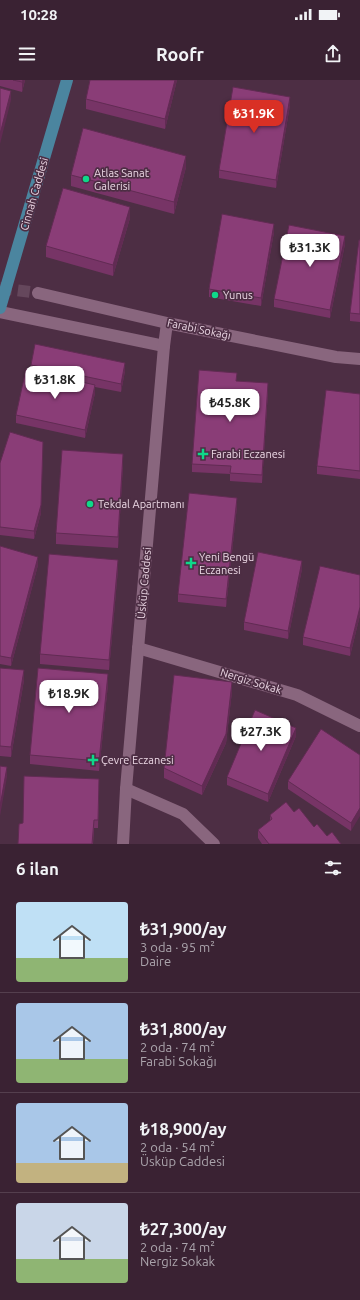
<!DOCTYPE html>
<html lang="tr">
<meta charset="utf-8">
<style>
:root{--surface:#3a2233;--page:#412a3b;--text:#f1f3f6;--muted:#aba4ac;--line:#543f4e;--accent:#d93025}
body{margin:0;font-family:Ubuntu,sans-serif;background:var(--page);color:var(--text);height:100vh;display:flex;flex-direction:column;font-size:15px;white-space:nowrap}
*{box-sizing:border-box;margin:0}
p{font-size:13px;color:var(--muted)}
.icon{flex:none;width:22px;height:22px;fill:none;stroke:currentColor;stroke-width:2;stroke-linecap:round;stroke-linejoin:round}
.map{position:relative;height:764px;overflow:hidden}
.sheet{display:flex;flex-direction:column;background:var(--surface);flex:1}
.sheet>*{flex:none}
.price{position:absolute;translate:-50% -34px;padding:0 9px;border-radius:8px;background:#fff;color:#222;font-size:13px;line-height:26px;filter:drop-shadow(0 1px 2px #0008)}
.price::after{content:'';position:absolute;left:50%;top:24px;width:12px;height:9px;margin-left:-6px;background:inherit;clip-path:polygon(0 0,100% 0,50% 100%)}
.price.active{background:var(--accent);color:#fff}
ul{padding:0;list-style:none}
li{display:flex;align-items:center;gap:12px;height:100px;padding:0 16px}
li+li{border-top:1px solid var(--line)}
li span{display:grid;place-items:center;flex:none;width:112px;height:80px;border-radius:4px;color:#555}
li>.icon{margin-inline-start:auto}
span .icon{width:48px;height:48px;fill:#fffc;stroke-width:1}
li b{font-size:17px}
h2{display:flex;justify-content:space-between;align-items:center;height:48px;padding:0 16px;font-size:17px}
.status{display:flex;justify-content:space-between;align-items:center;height:28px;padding:0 20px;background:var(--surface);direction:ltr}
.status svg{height:11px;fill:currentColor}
header{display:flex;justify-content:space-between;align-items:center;height:52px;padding:0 16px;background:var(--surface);font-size:18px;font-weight:700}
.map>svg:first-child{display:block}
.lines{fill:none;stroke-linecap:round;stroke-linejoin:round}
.minor-tunnel{stroke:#65475c;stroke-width:12;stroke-dasharray:12 6;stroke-linecap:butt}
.minor{stroke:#89667e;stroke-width:12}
.major{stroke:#4b859f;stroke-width:12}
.wall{fill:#773466}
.shaded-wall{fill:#612b53}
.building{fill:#8a3d77;stroke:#612b53}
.poi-dot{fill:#0ed98a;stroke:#4d2e44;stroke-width:1.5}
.labels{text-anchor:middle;stroke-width:3.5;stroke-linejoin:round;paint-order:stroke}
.poi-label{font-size:11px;fill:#ebd7e4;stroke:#4d2e44;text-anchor:start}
.street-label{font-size:11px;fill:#ebd7e4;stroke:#4d2e44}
</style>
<div class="status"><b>10:28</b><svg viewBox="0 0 49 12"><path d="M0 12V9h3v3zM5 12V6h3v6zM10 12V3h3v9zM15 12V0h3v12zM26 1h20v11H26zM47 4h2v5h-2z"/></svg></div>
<header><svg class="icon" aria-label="menu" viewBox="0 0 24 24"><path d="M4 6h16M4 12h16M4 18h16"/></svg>Roofr<svg class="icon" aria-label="share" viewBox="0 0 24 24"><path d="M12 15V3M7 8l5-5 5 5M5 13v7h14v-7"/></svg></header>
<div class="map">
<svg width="360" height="764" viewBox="0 0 360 764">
<rect width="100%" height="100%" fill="#4d2e44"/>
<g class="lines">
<polyline class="minor-tunnel" points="0,208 38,213"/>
<g class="minor">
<polyline points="38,213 167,243 336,277 360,279"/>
<polyline points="0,232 164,266"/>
<polyline points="138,568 297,615 360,646"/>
<polyline points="126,709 183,734 214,764"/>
<polyline points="123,764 126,709 164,266 167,243"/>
</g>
<polyline class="major" points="0,228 67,0"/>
</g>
<g class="wall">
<polygon points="0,0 25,0 22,12 0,6"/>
<polygon points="177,0 165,49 86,29 86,19"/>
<polygon points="290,25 276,108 219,98 219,90"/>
<polygon points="186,87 174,134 71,106 71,95"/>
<polygon points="130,138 113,196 46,177 46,166"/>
<polygon points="274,152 261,226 209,217 209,209"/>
<polygon points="360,160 360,242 350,241 350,233"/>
<polygon points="345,164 330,238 274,227 274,219"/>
<polygon points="31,285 125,291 121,312 95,307 95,313 85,358 16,343 16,335 31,291"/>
<polygon points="237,301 268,311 262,403 230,401 230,394 192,392 192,384"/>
<polygon points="360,314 360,399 317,394 317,386"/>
<polygon points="0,383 41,433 34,459 0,455"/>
<polygon points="123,385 118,468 56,464 56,453"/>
<polygon points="237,426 226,527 178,522 178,514"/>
<polygon points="0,466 38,485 11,586 0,584"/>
<polygon points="118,489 109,590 40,584 40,574"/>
<polygon points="302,489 288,559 244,550 244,542"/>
<polygon points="360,495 360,535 350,576 303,565 303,557"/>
<polygon points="0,588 24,600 11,677 0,676"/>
<polygon points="108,604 99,691 30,684 30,675"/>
<polygon points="232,611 226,663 202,715 164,698 164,688"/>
<polygon points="296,656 268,722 227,705 227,697"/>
<polygon points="360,675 351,751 288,709 288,701"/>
<polygon points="99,707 98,748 94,748 93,764 18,764 23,743"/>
<polygon points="294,732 327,756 341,764 262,764 258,758 258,750 270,741 270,735"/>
</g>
<g class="shaded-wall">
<polygon points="23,0 25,0 22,12 22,2"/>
<polygon points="175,0 177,0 165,49 165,39"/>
<polygon points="11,11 11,20 0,64 0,54"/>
<polygon points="290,17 290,25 276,108 276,100"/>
<polygon points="186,76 186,87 174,134 174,122"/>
<polygon points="130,127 130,138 113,196 113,185"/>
<polygon points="274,144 274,152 261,226 261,218"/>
<polygon points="345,156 345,164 330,238 330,230"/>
<polygon points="125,283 125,291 121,312 121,304"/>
<polygon points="268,303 268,311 262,403 262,395"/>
<polygon points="95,305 95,313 85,358 85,350"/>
<polygon points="43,370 41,433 34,459 34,451"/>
<polygon points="123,374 123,385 118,468 118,457"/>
<polygon points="237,418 237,426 226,527 226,519"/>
<polygon points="38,477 38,485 11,586 11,578"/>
<polygon points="118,480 118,489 109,590 109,580"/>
<polygon points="302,481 302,489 288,559 288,551"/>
<polygon points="360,527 360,535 350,576 350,568"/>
<polygon points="24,590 24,600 11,677 11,667"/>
<polygon points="108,594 108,604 99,691 99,681"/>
<polygon points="232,602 232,611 226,663 202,715 202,706"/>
<polygon points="296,648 296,656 268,722 268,714"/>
<polygon points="7,687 7,697 0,736 0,726"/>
<polygon points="360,728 360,736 351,751 351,743"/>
</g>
<g class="building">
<polygon points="13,0 23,0 22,2"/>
<polygon points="90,0 175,0 165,39 86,19"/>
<polygon points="233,7 290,17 276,100 219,90"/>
<polygon points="0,8 11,11 0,54"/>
<polygon points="83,48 186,76 174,122 71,95"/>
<polygon points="63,108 130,127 113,185 46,166"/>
<polygon points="222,134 274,144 261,218 209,209"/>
<polygon points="289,145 345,156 330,230 274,219"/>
<polygon points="359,160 360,160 360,234 350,233"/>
<polygon points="35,264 125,283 121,304 31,285"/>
<polygon points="26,289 95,305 85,350 16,335"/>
<polygon points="199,290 237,293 236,301 268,303 262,395 230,393 231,386 192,384"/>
<polygon points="326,310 360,314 360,391 317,386"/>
<polygon points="10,352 43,362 41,425 34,451 0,447 0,383"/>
<polygon points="62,370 123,374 118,457 56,453"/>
<polygon points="189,413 237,418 226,519 178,514"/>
<polygon points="0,466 38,477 11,578 0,576"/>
<polygon points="258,472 302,481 288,551 244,542"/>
<polygon points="49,474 118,480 109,580 40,574"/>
<polygon points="320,486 360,495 360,527 350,568 303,557"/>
<polygon points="0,588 24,590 11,667 0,666"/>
<polygon points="38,588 108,594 99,681 30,675"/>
<polygon points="174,595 232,602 226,654 202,706 164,688"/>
<polygon points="255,630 296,648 268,714 227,697"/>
<polygon points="321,649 360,675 360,728 351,743 288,701"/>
<polygon points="0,686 7,687 0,726"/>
<polygon points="24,696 99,699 98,740 94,740 92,764 18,764 19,744 23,743"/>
<polygon points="286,722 294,732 299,728 314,747 317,744 327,756 332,752 341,764 269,764 258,750 272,739 270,735"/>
</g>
<g class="poi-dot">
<circle cx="86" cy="99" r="4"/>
<circle cx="215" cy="215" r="4"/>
<path d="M201 368h4v4h4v4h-4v4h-4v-4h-4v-4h4z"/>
<circle cx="90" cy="424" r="4"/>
<path d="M189 477h4v4h4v4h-4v4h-4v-4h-4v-4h4z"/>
<path d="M91 674h4v4h4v4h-4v4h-4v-4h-4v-4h4z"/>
</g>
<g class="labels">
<g class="poi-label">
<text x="94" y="97">Atlas Sanat<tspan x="94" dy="13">Galerisi</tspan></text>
<text x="223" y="219">Yunus</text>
<text x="211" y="378">Farabi Eczanesi</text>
<text x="98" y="428">Tekdal Apartmanı</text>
<text x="199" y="481">Yeni Bengü<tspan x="199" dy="13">Eczanesi</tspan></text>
<text x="101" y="684">Çevre Eczanesi</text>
</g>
<g class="street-label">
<text transform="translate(34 114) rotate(-74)" y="4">Cinnah Caddesi</text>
<text transform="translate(199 249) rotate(12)" y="4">Farabi Sokağı</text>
<text transform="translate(144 503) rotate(-85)" y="4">Üsküp Caddesi</text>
<text transform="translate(251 601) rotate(17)" y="4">Nergiz Sokak</text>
</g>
</g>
</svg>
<b class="price active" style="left:254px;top:54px">₺31.9K</b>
<b class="price" style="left:310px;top:188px">₺31.3K</b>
<b class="price" style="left:55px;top:320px">₺31.8K</b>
<b class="price" style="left:230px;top:343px">₺45.8K</b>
<b class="price" style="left:69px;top:634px">₺18.9K</b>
<b class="price" style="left:261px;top:672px">₺27.3K</b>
</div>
<section class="sheet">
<h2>6 ilan<svg class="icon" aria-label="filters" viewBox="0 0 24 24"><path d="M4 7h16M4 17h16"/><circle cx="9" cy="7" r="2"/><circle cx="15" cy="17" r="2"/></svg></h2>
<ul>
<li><span style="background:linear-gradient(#bfe0f5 70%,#8fb573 0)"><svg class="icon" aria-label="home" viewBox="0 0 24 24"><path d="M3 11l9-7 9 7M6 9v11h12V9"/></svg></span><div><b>₺31,900/ay</b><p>3 oda · 95 m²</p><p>Daire</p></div></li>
<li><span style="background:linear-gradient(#a9c7e8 70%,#8fb573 0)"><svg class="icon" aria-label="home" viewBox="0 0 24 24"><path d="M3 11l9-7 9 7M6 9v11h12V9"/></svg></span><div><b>₺31,800/ay</b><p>2 oda · 74 m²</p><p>Farabi Sokağı</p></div></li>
<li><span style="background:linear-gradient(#a9c7e8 75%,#c2b280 0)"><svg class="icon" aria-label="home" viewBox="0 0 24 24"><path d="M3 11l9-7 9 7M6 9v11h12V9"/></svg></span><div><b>₺18,900/ay</b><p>2 oda · 54 m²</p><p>Üsküp Caddesi</p></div></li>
<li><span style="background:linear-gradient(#c9d6e8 70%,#8fb573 0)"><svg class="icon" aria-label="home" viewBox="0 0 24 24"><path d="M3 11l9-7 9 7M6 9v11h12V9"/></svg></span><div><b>₺27,300/ay</b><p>2 oda · 74 m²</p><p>Nergiz Sokak</p></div></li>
</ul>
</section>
